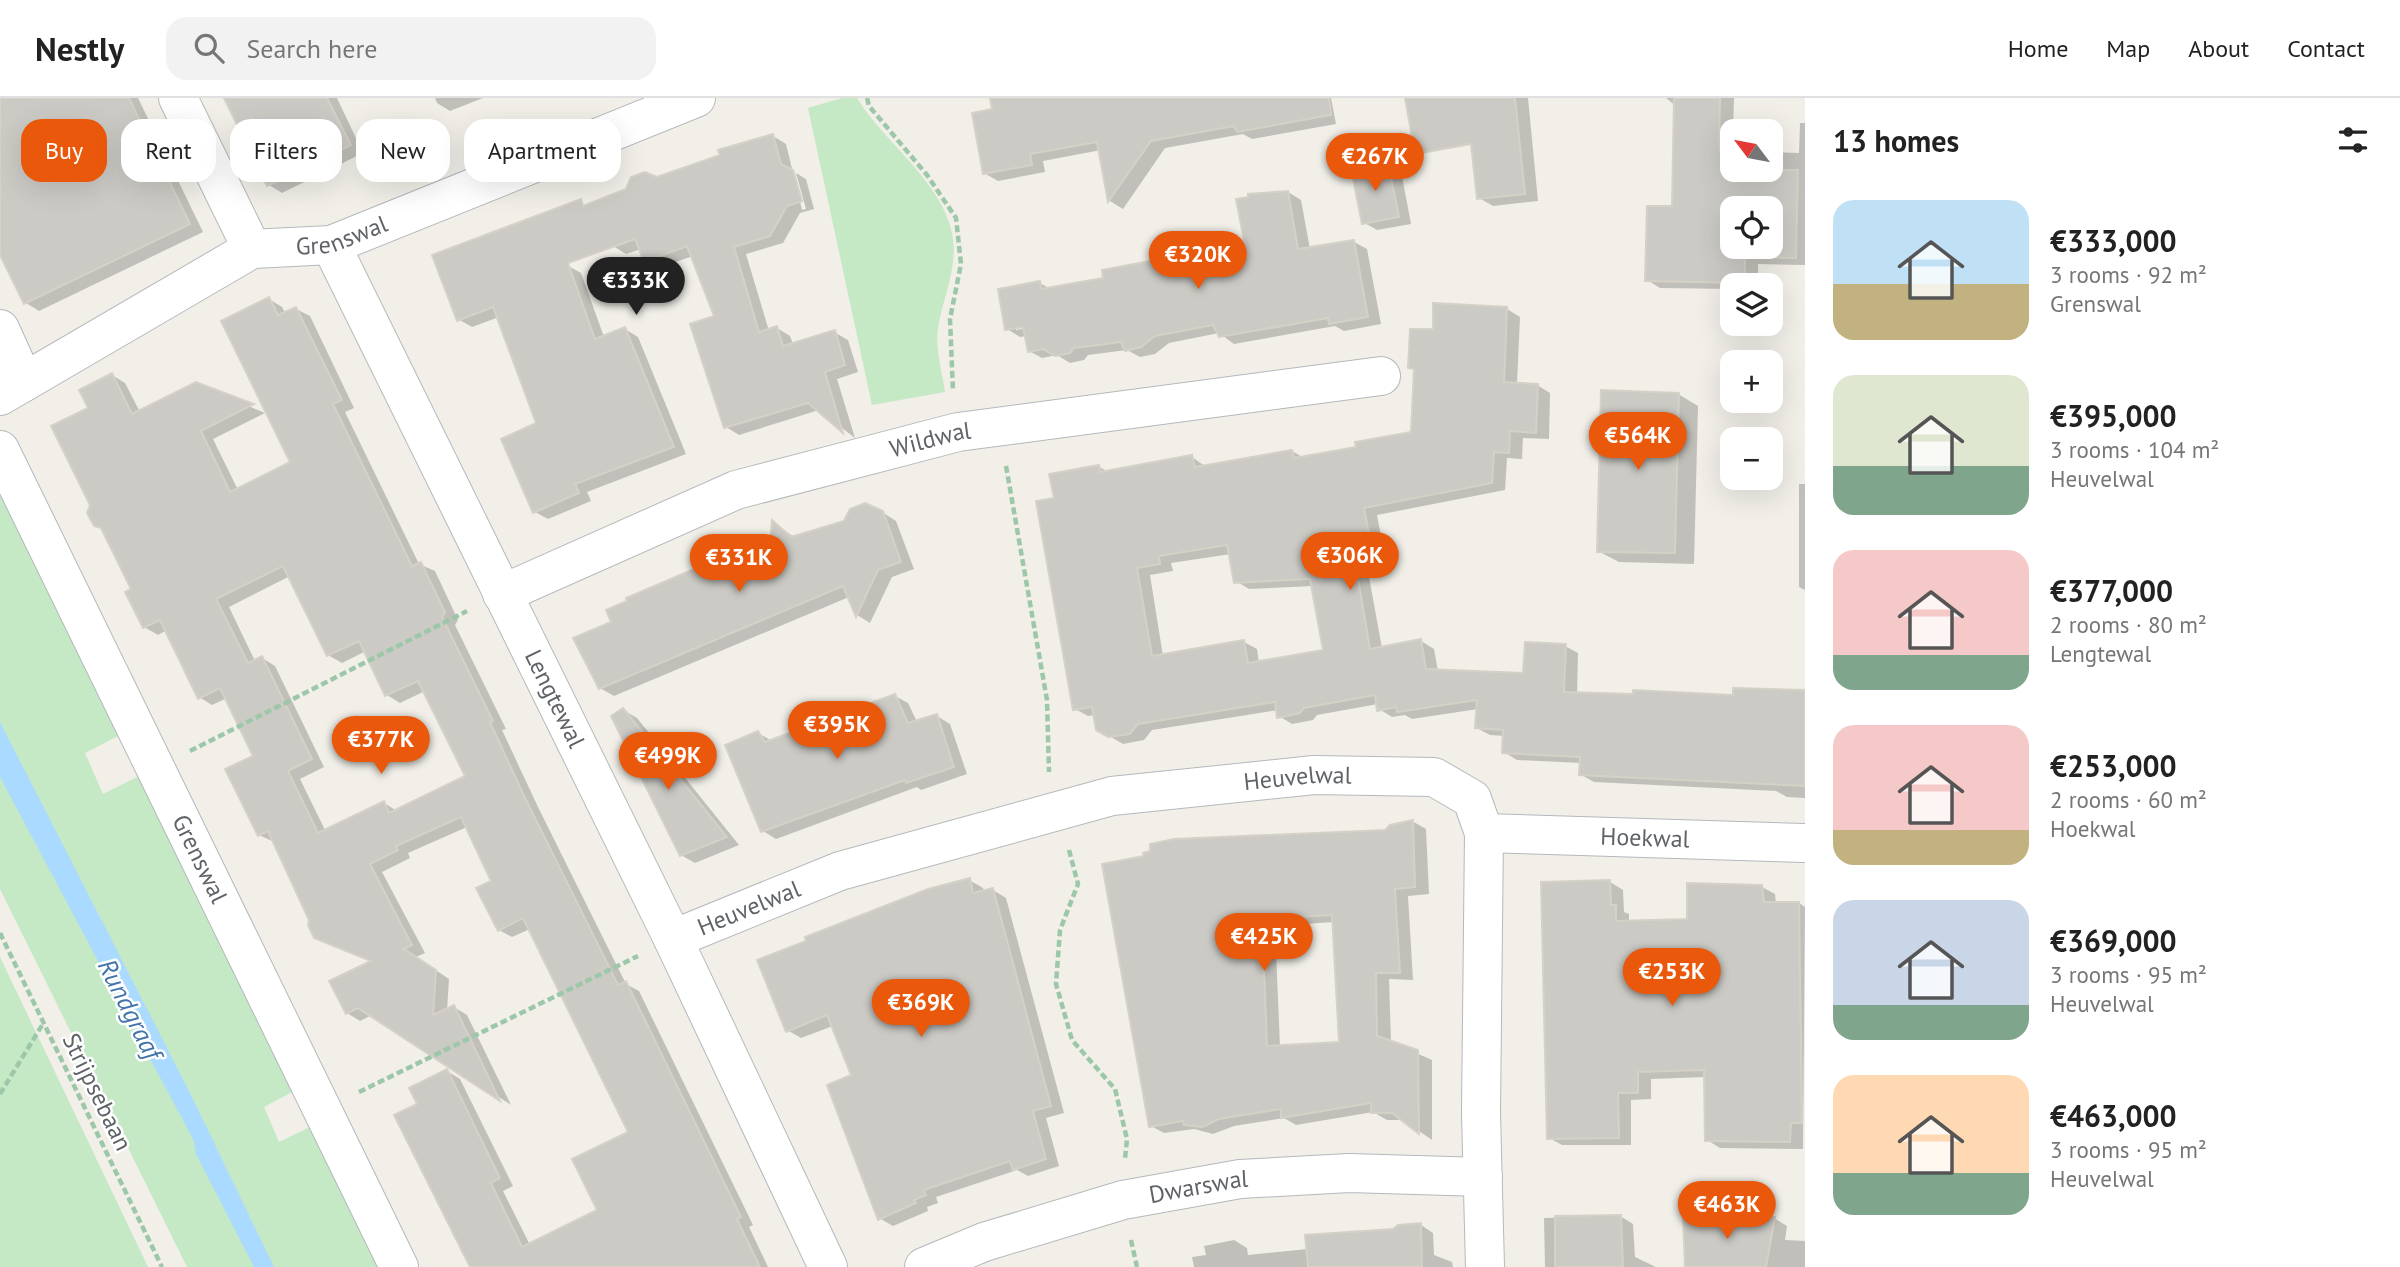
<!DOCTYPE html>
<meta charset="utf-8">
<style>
:root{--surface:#fff;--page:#f2f2f2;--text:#222;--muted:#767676;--line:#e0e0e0;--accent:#ea580c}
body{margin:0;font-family:"PT Sans",sans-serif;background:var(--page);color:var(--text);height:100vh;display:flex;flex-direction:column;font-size:26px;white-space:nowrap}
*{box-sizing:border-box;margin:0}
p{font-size:23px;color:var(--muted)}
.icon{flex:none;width:38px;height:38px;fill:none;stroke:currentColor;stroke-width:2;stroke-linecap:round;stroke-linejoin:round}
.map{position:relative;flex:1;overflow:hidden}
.sheet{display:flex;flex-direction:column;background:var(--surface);width:595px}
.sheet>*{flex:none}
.hud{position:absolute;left:21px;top:21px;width:665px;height:63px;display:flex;gap:14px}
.needle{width:46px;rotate:302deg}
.tools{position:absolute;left:1720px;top:21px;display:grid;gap:14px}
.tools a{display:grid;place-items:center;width:63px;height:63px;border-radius:14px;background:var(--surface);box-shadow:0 7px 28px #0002;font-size:35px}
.price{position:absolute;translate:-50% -60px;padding:0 16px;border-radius:24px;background:var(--accent);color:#fff;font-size:23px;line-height:46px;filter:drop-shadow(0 2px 4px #0008)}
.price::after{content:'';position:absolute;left:50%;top:42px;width:21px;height:16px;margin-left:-10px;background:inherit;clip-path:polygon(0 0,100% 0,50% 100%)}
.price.on{background:#222;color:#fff}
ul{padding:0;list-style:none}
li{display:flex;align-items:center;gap:21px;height:175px;padding:0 28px}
li span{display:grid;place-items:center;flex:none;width:196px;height:140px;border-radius:21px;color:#555}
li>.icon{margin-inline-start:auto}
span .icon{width:84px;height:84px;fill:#fffc;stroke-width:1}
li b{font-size:30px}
h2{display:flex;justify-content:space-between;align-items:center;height:84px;padding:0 28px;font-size:30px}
.pill{padding:0 24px;border-radius:21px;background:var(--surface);box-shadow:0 7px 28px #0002;font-size:24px;line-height:63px}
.pill.on{background:var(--accent);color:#fff}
header{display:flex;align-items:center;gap:42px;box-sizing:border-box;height:98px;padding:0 35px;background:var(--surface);border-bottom:2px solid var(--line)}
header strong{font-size:33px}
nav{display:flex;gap:38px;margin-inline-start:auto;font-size:24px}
.search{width:490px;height:63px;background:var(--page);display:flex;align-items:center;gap:18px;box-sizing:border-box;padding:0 24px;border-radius:21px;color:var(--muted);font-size:26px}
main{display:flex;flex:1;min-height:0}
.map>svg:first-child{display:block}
.green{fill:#c5e8c5}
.water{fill:#aadaff}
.shadow{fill:#0003;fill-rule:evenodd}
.building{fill:#cccac5;stroke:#d6d1c6;stroke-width:2;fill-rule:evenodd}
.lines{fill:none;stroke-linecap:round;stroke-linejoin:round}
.minor-casing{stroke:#b5b8bc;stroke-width:40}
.path{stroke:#9cc7a9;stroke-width:4.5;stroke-dasharray:7 3.5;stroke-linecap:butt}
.minor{stroke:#fff;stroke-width:38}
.labels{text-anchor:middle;stroke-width:5;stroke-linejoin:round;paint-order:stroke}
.street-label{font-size:24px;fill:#5f6368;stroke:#fff}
.water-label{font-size:26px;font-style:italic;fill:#4174aa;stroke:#fff}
</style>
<header>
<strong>Nestly</strong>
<div class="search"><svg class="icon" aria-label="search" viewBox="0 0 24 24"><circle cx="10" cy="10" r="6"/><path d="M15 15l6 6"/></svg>Search here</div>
<nav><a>Home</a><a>Map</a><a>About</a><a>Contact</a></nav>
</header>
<main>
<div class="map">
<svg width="1805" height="1169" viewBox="0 0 1805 1169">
<rect width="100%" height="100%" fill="#f1efe8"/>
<g class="green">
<path d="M 842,0 L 857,0 C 884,45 940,81 952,135 C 959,168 943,198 938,230 C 935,250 942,274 945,294 L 872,307 L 808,10 Z"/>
<polygon points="0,390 124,635 85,655 103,696 141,677 296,992 264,1009 279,1044 310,1029 380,1169 187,1169 0,791"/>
<polygon points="0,859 148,1169 0,1169"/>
</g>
<polygon class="water" points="0,624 189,993 274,1169 254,1169 196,1056 194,1043 0,679"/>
<g class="shadow">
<polygon points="0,0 138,0 203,134 39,213 26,205 0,152"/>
<polygon points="226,0 337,0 363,55 282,95 269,87"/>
<polygon points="435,0 483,0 450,13 437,5"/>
<polygon points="992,0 1331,0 1336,26 1252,41 1243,36 1165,50 1123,111 1110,103 1101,52 1043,63 1045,74 998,83 984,75 994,13"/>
<polygon points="1468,0 1528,0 1538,103 1493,108 1479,100"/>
<path d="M 1666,0 L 1734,0 L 1732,72 L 1771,72 L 1771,54 L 1799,55 L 1800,25 L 1805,25 L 1805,167 L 1758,166 L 1758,187 L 1732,187 L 1732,191 L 1660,190 L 1647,182 L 1674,110 L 1676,8 ZM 1732,110 L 1771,110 L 1771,149 L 1732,149 Z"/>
<polygon points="773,38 786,46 802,112 806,111 796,75 806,81 814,111 800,115 783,145 746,156 769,233 777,230 790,238 793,246 834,234 848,242 858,274 837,281 855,340 819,312 739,337 726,329 716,219 693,158 658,170 645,163 641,151 626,156 613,148 656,81"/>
<polygon points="1388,65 1401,73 1411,126 1377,132 1363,124"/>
<path d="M 1288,94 L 1301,102 L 1310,151 L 1354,144 L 1367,151 L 1381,226 L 1344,233 L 1335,228 L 1234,246 L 1219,235 L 1169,245 L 1155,256 L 1140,259 L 1127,252 L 1088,257 L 1084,262 L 1070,265 L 1057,257 L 1042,260 L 1029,253 L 1027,238 L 1020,239 L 1007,231 L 1040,185 L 1050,191 L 1105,181 L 1180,159 L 1194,169 L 1249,160 ZM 1016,229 L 1032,229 L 1016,232 Z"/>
<polygon points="553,126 570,169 581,175 604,239 625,231 638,239 686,356 587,394 591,403 548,421 535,414 539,326 499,219 472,229 458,221"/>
<path d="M 269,201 L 282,209 L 286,216 L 296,211 L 310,218 L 354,310 L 345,314 L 419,466 L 435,473 L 458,522 L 455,527 L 506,631 L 502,632 L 538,709 L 626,886 L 639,893 L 753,1127 L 749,1129 L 768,1169 L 471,1169 L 419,1007 L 447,973 L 460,981 L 513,1088 L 503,1093 L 530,1147 L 599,1113 L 630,1035 L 530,831 L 512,839 L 499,832 L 493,783 L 467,729 L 408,755 L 410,760 L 382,774 L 425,855 L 416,859 L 449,881 L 447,913 L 454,909 L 467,917 L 511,1007 L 372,917 L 360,923 L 347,915 L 372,864 L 316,839 L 311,822 L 274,744 L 259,737 L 256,659 L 227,600 L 212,607 L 199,599 L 167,532 L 158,537 L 144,529 L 133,492 L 92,407 L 90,311 L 112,277 L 125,285 L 140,314 L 196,286 L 265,315 L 213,341 L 238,392 L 292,365 ZM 290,478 L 328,557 L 342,565 L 366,553 L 387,597 L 400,605 L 425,593 L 467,679 L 397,713 L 384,705 L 326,734 L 300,681 L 324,669 L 275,568 L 262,560 L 255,563 L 229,509 Z"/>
<path d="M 1507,211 L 1520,219 L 1517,286 L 1537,287 L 1550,295 L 1549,341 L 1523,340 L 1522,361 L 1507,360 L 1505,392 L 1377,417 L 1382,443 L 1363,446 L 1382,550 L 1421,543 L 1434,551 L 1438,573 L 1525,577 L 1565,548 L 1578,555 L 1577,596 L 1735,599 L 1805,594 L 1805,700 L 1787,699 L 1776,693 L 1594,684 L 1580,676 L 1581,665 L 1517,662 L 1504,654 L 1504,638 L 1490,637 L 1477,630 L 1478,611 L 1412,621 L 1405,617 L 1392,619 L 1379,611 L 1378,606 L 1317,617 L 1313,622 L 1292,626 L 1279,618 L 1278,612 L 1152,632 L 1144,642 L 1123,646 L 1097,631 L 1095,617 L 1088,618 L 1075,611 L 1057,401 L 1099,369 L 1109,374 L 1192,359 L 1206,369 L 1292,353 L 1304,360 L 1358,351 L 1413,335 L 1416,273 L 1409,269 L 1435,233 ZM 1231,456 L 1236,483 L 1249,491 L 1313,488 L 1325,553 L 1259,565 L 1257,551 L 1244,544 L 1163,558 L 1150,477 L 1173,473 L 1171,465 Z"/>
<polygon points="1678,296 1698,308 1694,466 1619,464 1598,453"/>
<polygon points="1799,386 1805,386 1805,492 1799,489"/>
<polygon points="882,414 896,423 914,471 892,479 870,525 857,517 849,499 614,598 600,590 613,525 699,471 703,474 771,448 774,425 794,439"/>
<polygon points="895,598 908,605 917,624 937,618 950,626 967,676 921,692 917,689 776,741 763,733 758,635 772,643"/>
<polygon points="623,612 637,620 739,747 695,765 681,757"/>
<path d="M 1412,723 L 1426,731 L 1429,796 L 1408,798 L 1413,882 L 1389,881 L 1391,944 L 1432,962 L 1432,1042 L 1403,1022 L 1387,1022 L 1373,1014 L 1296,1027 L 1284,1020 L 1234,1028 L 1213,1036 L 1194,1031 L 1164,1035 L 1151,1028 L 1104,767 L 1386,733 ZM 1334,824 L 1341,946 L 1280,949 L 1275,828 Z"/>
<polygon points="969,782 983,790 984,794 993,792 1006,800 1064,1015 1046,1020 1059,1068 1028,1078 1017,1072 936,1099 938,1105 927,1109 928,1113 893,1128 879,1120 853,978 833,928 801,940 787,932"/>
<polygon points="1610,784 1623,792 1624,814 1629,816 1629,824 1689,823 1762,789 1775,796 1776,806 1799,805 1805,809 1803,1051 1720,1050 1707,1042 1706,979 1651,981 1651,1001 1631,1002 1631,1047 1562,1047 1549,1040"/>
<polygon points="1620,1118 1633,1126 1635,1159 1656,1169 1545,1169 1544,1120"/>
<polygon points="1774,1120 1787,1128 1785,1142 1805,1143 1805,1169 1687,1169"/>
<polygon points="1421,1127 1433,1135 1434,1157 1452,1164 1453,1169 1194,1169 1192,1159 1206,1157 1204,1148 1234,1142 1247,1150 1248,1157 1308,1151"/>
</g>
<g class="building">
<polygon points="0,0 129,0 190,126 24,206 0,157"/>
<polygon points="224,0 327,0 351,47 267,88"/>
<polygon points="990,0 1329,0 1331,17 1237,34 1234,28 1151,43 1108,104 1097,44 1030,56 1032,67 983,76 972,15 992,11"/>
<polygon points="1405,0 1515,0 1525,96 1477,101 1471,46 1415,56"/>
<path d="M 1674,0 L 1720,0 L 1719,52 L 1732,52 L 1732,72 L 1798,72 L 1796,160 L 1745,159 L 1745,185 L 1645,183 L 1647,108 L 1672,108 ZM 1732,110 L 1771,110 L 1771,149 L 1732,149 Z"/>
<polygon points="773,36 781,66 793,72 802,103 787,108 770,138 734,149 759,234 777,228 783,248 835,232 845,267 825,274 843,335 808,305 724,330 690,226 714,218 687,148 644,164 635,141 568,165 595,241 625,229 674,349 575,386 579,395 533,415 501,341 536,325 493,209 457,223 432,157 581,101 583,108 626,91 631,79 645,74 657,79 720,57 718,52"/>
<polygon points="1388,64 1399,119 1362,126 1351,70"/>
<polygon points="1288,93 1298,151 1354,142 1368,219 1329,226 1328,220 1219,239 1213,227 1155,238 1141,249 1125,253 1121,244 1074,250 1070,255 1055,258 1043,251 1028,254 1023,229 1005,232 998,191 1040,183 1041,191 1103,180 1102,172 1181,157 1183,170 1247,158 1236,101 1248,99 1248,96"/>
<path d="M 269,199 L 278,217 L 296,209 L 342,302 L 333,306 L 412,468 L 421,464 L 445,514 L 442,519 L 493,623 L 490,624 L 525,700 L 618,887 L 626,883 L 741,1119 L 737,1121 L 760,1169 L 470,1169 L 394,1017 L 417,1006 L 409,990 L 447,971 L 500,1080 L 491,1085 L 522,1149 L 597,1112 L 572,1061 L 628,1034 L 523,820 L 498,833 L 476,790 L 491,783 L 461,719 L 396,748 L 398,752 L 370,766 L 412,847 L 404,851 L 436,872 L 433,917 L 454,907 L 500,1003 L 358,910 L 346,916 L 329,883 L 371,863 L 314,840 L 308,827 L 309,822 L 268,733 L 258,738 L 225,671 L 253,658 L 220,590 L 198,601 L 160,522 L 143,530 L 125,494 L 131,491 L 101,430 L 94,428 L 87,415 L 90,407 L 51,328 L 88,310 L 79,292 L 112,275 L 132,316 L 196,284 L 254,306 L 201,333 L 230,394 L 290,364 L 221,223 ZM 283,468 L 327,558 L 359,543 L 385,598 L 418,583 L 465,678 L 389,715 L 384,703 L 318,735 L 288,673 L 312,661 L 262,558 L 248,565 L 216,501 Z"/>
<path d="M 1433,205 L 1507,209 L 1504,284 L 1538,286 L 1536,335 L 1510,333 L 1509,355 L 1494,354 L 1492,385 L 1364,410 L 1369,436 L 1351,439 L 1370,551 L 1421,541 L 1426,571 L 1523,575 L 1525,544 L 1566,546 L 1564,594 L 1633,596 L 1633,592 L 1733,597 L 1733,590 L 1805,592 L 1805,688 L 1579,677 L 1580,659 L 1502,655 L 1503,632 L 1475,630 L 1477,602 L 1397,614 L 1396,609 L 1377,613 L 1375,597 L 1304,610 L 1300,615 L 1277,620 L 1275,604 L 1138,626 L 1130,636 L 1108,639 L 1096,632 L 1092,609 L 1073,612 L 1036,403 L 1054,400 L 1049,376 L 1099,367 L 1100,374 L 1192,357 L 1195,369 L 1292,352 L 1294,360 L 1356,349 L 1355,344 L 1411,334 L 1414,271 L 1408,270 L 1410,231 L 1433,231 ZM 1227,447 L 1234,485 L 1310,481 L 1323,552 L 1248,565 L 1244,542 L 1152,558 L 1137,470 L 1160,466 L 1159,458 Z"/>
<polygon points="1601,292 1679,295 1675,455 1597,454"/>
<polygon points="865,405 883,413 901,464 878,472 856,519 843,488 599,591 573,540 611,524 606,512 627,503 626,500 699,469 700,473 770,447 772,422 791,439 844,423 850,411"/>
<polygon points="895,596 908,625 937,616 954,669 906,685 905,682 761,734 725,647 758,633 765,644"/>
<polygon points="623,610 727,739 680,758 611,618"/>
<path d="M 1413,722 L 1415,789 L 1395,791 L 1400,875 L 1376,875 L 1377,938 L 1418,952 L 1419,1036 L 1392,1015 L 1371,1015 L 1371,1005 L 1281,1020 L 1281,1011 L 1219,1021 L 1202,1029 L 1184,1027 L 1183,1023 L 1149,1029 L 1102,766 L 1144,758 L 1143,755 L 1150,753 L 1150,746 L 1174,741 L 1385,732 L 1390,727 ZM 1332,817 L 1339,944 L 1267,948 L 1262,821 Z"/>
<polygon points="970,780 973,795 993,790 1051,1008 1033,1013 1046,1061 1013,1072 1010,1063 924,1092 926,1097 914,1102 916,1105 878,1122 827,987 851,977 827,917 786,934 757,862 806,843 805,839 928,791"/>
<polygon points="1610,782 1611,807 1616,807 1616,823 1687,821 1687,785 1762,787 1764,804 1799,804 1802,1025 1791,1025 1790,1044 1705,1043 1704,972 1638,974 1638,995 1618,995 1619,1040 1547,1041 1541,784"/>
<polygon points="1621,1117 1623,1169 1555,1169 1555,1118"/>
<polygon points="1683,1117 1775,1119 1766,1169 1685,1169"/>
<polygon points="1421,1125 1422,1169 1308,1169 1305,1137 1393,1131 1398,1127"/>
</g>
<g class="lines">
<defs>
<g id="minor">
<polyline points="178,0 252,151"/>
<path id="s1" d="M 331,147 L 673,841 L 828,1169"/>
<polyline points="0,231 24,284"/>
<path id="s2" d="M 0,298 L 252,151 L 331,147 L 696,0"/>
<path id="s3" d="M 0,352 L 399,1169"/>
<path id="s4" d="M 502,496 L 736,392 L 958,334 L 1381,278"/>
<path id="s5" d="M 1484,735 L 1805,745"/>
<path id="s6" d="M 673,841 L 840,773 L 1112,698 L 1314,677 L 1434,679 L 1472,701 L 1484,735 L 1481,1015 L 1485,1169"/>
<path id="s7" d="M 924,1169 L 984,1144 L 1123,1102 L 1240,1081 L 1349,1075 L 1483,1079"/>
</g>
</defs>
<use href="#minor" class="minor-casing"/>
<g class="path">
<polyline points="867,0 869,8 927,77 956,120 961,166 950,221 953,293"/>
<polyline points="1006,368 1047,602 1049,674"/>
<polyline points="190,653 467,513"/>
<polyline points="1069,752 1078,786 1060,832 1056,886 1072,942 1115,991 1127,1041 1125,1061"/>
<polyline points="0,835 162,1169"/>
<polyline points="359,994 638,858"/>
<polyline points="0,996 44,924"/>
<polyline points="1131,1142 1137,1169"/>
</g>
<use href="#minor" class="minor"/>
</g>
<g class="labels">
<g class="street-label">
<text dy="8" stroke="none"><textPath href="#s2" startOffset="383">Grenswal</textPath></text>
<text dy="8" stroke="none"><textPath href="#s4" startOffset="457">Wildwal</textPath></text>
<text dy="8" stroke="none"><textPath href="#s1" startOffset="506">Lengtewal</textPath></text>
<text dy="8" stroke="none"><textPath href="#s6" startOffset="649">Heuvelwal</textPath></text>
<text dy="8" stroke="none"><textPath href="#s5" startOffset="161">Hoekwal</textPath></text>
<text dy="8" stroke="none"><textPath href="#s3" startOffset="455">Grenswal</textPath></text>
<text dy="8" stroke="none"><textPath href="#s6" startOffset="82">Heuvelwal</textPath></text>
<text transform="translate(97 994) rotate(64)" y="8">Strijpsebaan</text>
<text dy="8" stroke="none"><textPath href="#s7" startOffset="287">Dwarswal</textPath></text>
</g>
<g class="water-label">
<text transform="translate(130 911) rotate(63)" y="9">Rundgraaf</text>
</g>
</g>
</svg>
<div class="tools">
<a><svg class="needle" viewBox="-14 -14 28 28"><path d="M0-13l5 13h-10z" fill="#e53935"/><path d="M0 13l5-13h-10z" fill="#767676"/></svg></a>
<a><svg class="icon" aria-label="locate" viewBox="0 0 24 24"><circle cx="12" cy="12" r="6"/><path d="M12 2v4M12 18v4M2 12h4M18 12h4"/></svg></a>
<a><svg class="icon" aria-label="layers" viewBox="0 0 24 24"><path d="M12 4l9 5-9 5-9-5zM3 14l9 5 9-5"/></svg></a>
<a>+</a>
<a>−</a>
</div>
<b class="price" style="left:1375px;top:95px">€267K</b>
<b class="price" style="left:1198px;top:193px">€320K</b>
<b class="price on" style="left:636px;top:219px">€333K</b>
<b class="price" style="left:1638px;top:374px">€564K</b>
<b class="price" style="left:1350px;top:494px">€306K</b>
<b class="price" style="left:739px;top:496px">€331K</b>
<b class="price" style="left:837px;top:663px">€395K</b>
<b class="price" style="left:381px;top:678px">€377K</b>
<b class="price" style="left:668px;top:694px">€499K</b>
<b class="price" style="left:1264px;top:875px">€425K</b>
<b class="price" style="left:1672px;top:910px">€253K</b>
<b class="price" style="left:921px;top:941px">€369K</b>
<b class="price" style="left:1727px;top:1143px">€463K</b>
<div class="hud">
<a class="pill on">Buy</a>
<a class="pill">Rent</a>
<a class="pill">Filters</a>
<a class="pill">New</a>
<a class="pill">Apartment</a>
</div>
</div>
<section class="sheet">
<h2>13 homes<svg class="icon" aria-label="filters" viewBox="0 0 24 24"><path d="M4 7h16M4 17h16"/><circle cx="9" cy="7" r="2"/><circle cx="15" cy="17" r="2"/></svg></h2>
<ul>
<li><span style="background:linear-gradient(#bfe0f5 60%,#c2b280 0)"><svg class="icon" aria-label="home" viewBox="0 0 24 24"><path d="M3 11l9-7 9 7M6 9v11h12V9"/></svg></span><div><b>€333,000</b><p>3 rooms · 92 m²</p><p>Grenswal</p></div></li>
<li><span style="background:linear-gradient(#dfe7d0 65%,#7fa58c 0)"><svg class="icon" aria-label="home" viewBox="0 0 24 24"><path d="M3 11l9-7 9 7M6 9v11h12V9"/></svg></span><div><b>€395,000</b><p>3 rooms · 104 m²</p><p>Heuvelwal</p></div></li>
<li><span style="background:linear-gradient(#f6c9c9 75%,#7fa58c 0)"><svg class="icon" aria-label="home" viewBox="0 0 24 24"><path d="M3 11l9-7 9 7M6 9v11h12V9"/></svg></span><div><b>€377,000</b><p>2 rooms · 80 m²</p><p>Lengtewal</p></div></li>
<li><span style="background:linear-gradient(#f6c9c9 75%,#c2b280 0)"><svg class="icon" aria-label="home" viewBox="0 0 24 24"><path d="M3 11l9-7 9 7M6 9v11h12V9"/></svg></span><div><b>€253,000</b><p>2 rooms · 60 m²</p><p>Hoekwal</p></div></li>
<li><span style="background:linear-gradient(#c9d6e8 75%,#7fa58c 0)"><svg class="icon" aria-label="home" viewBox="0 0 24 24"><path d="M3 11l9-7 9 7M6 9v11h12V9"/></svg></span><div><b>€369,000</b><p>3 rooms · 95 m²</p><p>Heuvelwal</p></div></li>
<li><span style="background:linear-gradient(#ffd9b3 70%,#7fa58c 0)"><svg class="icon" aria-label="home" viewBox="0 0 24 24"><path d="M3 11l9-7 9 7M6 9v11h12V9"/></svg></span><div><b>€463,000</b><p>3 rooms · 95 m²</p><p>Heuvelwal</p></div></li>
</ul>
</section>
</main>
